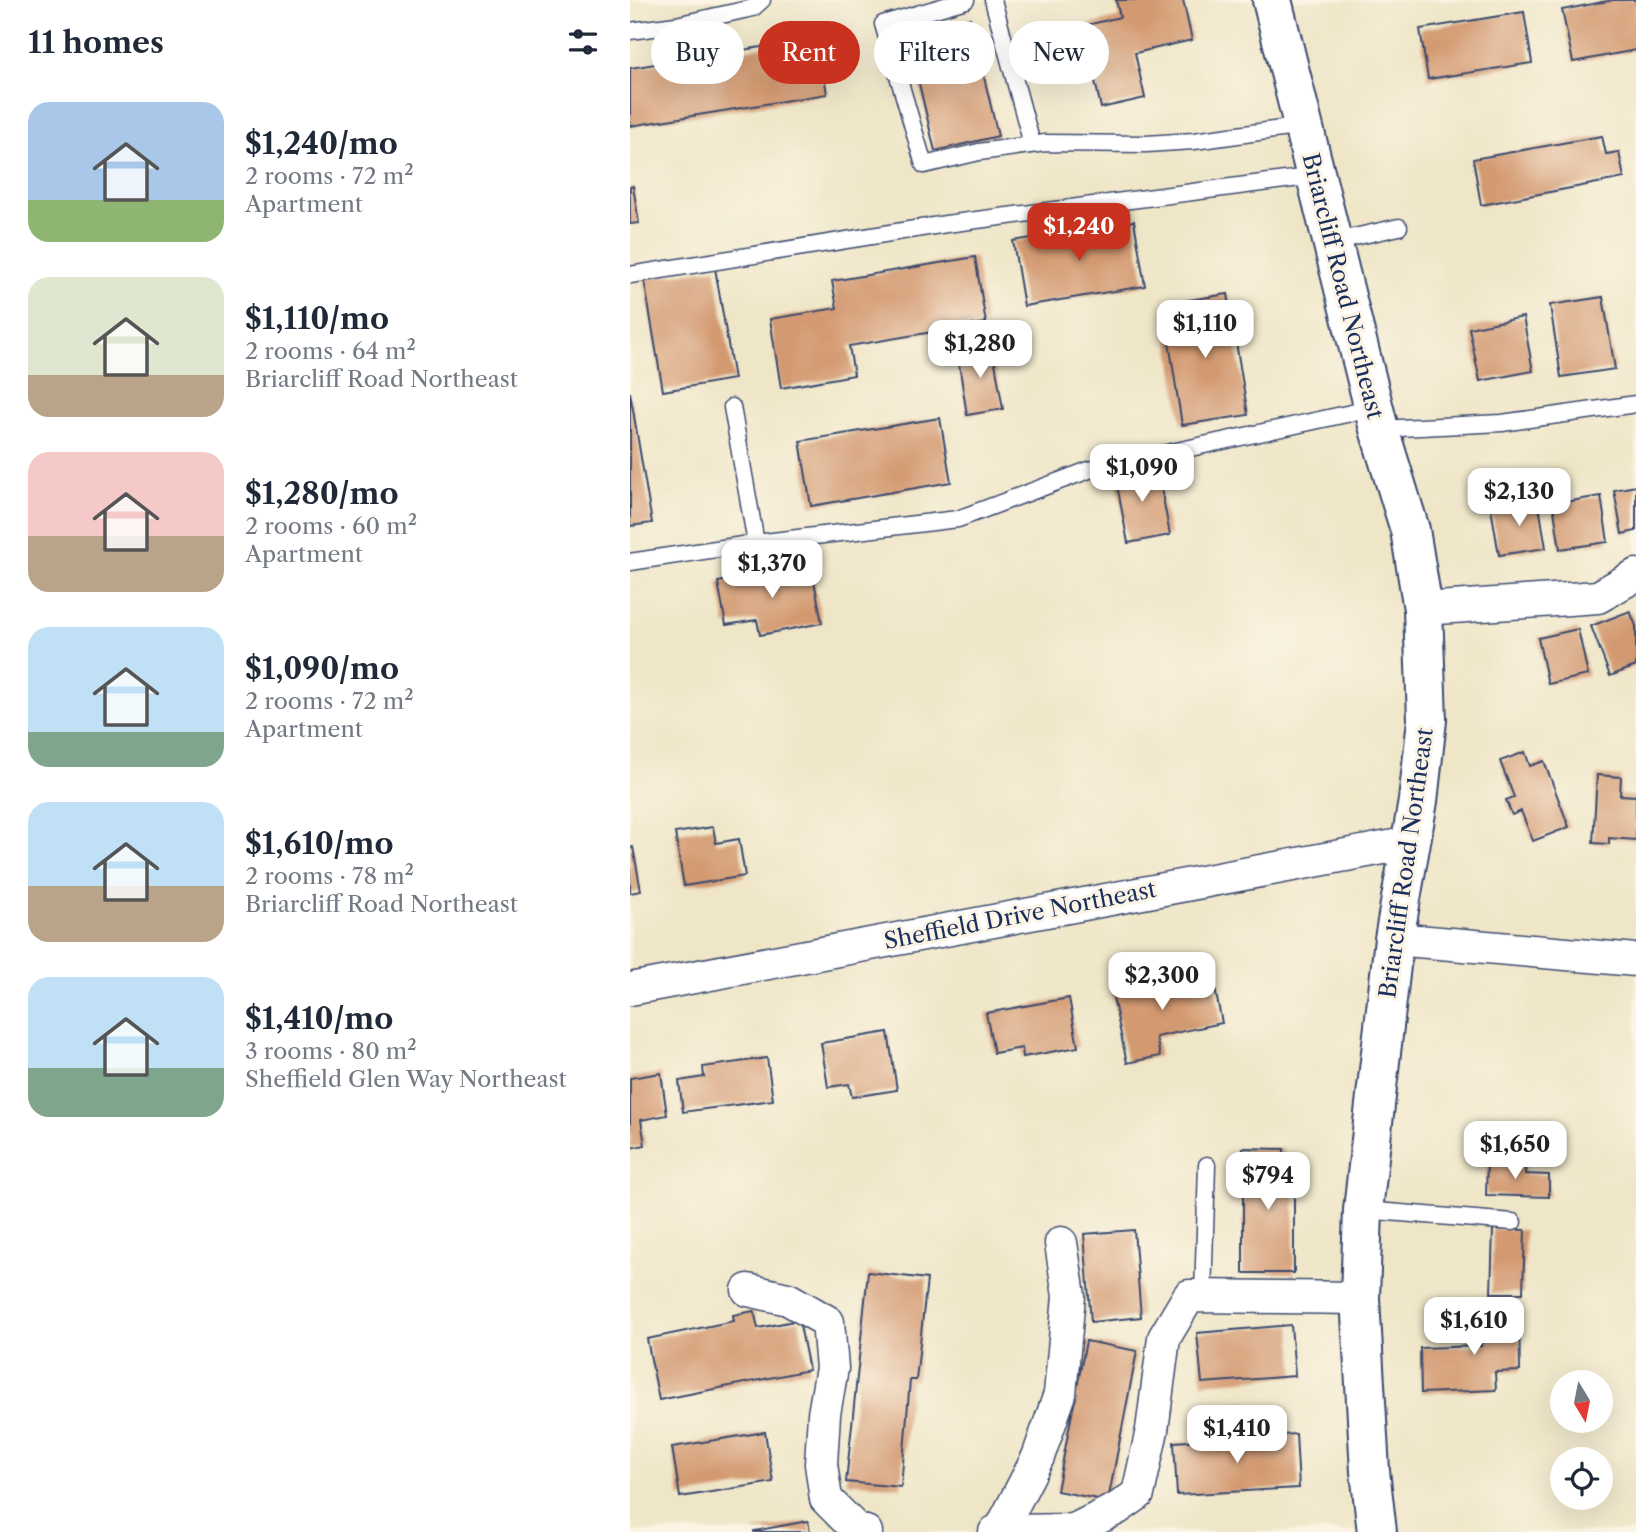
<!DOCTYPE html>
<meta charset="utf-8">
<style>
:root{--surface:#fff;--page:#f2f2f3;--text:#1f2937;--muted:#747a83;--accent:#c8321e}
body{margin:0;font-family:"Libre Caslon Text",serif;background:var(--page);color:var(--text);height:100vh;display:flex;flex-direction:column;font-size:26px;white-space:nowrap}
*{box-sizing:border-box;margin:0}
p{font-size:23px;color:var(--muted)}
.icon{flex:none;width:38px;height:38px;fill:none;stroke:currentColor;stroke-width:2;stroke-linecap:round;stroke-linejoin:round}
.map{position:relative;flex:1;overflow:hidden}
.panel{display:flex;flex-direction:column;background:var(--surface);width:630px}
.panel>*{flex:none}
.banner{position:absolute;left:21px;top:21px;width:665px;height:63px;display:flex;gap:14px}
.needle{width:46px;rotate:170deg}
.controls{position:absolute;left:920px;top:1370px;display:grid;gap:14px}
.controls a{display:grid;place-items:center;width:63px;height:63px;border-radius:50%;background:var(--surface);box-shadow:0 7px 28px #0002;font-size:35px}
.price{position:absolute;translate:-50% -60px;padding:0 16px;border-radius:14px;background:#fff;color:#222;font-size:23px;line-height:46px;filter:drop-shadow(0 2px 4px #0008)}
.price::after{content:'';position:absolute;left:50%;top:42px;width:21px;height:16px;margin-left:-10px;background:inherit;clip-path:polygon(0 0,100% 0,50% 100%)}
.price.current{background:var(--accent);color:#fff}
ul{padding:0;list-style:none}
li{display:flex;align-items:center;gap:21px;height:175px;padding:0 28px}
li span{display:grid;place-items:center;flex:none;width:196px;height:140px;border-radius:21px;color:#555}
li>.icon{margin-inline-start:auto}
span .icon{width:84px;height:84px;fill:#fffc;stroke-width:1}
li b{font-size:30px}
h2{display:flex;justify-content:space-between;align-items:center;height:84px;padding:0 28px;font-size:30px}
.tag{padding:0 24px;border-radius:32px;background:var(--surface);box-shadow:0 7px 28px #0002;font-size:24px;line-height:63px}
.tag.current{background:var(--accent);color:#fff}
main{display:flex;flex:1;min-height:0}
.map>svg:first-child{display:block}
.building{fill:#d39a71}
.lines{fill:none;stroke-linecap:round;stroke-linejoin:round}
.service-casing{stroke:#3b4a6e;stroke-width:19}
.minor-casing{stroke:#3b4a6e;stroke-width:35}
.secondary-casing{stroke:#3b4a6e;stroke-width:42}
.service{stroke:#fff;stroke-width:16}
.minor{stroke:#fff;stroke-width:32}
.secondary{stroke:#fff;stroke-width:38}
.labels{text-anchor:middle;stroke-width:6;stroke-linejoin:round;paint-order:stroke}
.street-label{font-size:23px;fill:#1b2f5e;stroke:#fcf5e5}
</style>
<main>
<section class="panel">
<h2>11 homes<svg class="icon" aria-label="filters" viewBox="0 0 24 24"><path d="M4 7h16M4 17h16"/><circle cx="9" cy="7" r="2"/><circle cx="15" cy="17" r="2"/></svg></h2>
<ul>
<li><span style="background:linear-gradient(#a9c7e8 70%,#8fb573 0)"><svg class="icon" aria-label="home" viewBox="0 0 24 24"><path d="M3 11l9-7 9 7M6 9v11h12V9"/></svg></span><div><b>$1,240/mo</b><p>2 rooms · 72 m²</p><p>Apartment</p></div></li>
<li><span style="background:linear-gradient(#dfe7d0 70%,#b9a48a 0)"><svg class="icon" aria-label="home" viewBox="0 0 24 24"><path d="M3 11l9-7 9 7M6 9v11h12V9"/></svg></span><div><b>$1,110/mo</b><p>2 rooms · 64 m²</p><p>Briarcliff Road Northeast</p></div></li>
<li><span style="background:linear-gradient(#f6c9c9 60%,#b9a48a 0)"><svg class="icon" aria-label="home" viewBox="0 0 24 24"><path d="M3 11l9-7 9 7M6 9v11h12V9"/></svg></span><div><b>$1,280/mo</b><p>2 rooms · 60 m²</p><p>Apartment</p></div></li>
<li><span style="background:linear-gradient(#bfe0f5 75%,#7fa58c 0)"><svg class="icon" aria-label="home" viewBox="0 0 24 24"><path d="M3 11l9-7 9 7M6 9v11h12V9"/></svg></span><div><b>$1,090/mo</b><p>2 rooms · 72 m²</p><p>Apartment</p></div></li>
<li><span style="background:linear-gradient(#bfe0f5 60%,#b9a48a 0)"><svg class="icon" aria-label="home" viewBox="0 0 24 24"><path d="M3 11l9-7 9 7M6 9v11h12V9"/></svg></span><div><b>$1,610/mo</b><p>2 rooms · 78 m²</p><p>Briarcliff Road Northeast</p></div></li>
<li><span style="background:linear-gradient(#bfe0f5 65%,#7fa58c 0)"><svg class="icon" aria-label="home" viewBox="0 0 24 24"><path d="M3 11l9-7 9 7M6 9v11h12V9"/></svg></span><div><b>$1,410/mo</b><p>3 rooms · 80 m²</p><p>Sheffield Glen Way Northeast</p></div></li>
</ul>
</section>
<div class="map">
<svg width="1006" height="1532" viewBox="0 0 1006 1532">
<rect width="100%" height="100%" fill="#fcf5e5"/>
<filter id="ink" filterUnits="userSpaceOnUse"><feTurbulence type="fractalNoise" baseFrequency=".0143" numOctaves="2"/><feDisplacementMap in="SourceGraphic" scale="14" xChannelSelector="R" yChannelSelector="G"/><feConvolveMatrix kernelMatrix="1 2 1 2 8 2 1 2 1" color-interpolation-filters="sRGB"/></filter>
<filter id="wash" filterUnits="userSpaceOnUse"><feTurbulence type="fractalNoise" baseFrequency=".00686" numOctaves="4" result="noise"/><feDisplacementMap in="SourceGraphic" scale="28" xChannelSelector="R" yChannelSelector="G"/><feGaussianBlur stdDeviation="1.57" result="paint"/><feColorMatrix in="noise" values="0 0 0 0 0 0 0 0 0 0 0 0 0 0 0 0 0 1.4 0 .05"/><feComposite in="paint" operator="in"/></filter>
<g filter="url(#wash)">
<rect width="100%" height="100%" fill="#efe6c8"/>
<g id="blocks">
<g class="building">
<polygon points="486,0 553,0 562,40 505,53 515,98 471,108 453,26 490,17"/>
<polygon points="983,0 1006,0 1006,50 943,62 932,10"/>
<polygon points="894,12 902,63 798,79 790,29"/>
<polygon points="340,18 368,136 305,151 277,33"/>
<polygon points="188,38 197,94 0,126 0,68"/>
<polygon points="972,136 976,154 989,152 994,178 851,205 843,159"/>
<polygon points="3,186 9,223 0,224 0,187"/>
<polygon points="504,221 515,286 394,306 383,241"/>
<polygon points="345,257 356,323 219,346 224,375 151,388 140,319 207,308 202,281"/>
<polygon points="85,268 104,379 33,391 14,279"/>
<polygon points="598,294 618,415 552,425 533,304"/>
<polygon points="973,297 985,369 931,377 920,305"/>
<polygon points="893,317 903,371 850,381 839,328"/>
<polygon points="362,345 373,409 337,415 327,351"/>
<polygon points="0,392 22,523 0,526"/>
<polygon points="310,418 321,482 181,506 170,441"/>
<polygon points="527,466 540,535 498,543 485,474"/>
<polygon points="1006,486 1006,531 992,534 984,490"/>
<polygon points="971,496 978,542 930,549 923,504"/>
<polygon points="908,500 916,548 869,555 861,508"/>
<polygon points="181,565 192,623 130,635 127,620 96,625 88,582"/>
<polygon points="1000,611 1006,626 1006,666 980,676 961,626"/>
<polygon points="948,629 958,675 918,684 908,638"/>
<polygon points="895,752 900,766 914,761 939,827 903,841 891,811 882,815 876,800 884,797 870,761"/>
<polygon points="967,775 991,777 990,795 1006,796 1006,840 979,838 979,844 963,843"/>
<polygon points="83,827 86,843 109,839 115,876 54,886 45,833"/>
<polygon points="3,847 11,891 0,893 0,848"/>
<polygon points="582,974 592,1023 526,1037 530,1056 497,1063 480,983 510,976 513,989"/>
<polygon points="439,998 448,1047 393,1057 392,1048 364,1053 356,1013"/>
<polygon points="258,1032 267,1090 222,1097 219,1084 198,1087 191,1043"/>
<polygon points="137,1058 143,1100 53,1112 49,1081 74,1077 73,1067"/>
<polygon points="31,1073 37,1115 11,1120 15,1145 0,1148 0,1078"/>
<polygon points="613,1148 654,1149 654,1169 664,1169 664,1273 613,1273"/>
<polygon points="857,1161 896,1162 895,1174 919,1175 919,1197 856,1195"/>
<polygon points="863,1229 895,1230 893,1293 861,1293"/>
<polygon points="504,1230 511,1317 461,1322 454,1234"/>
<polygon points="238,1272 297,1279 286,1380 280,1380 271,1487 216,1482"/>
<polygon points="889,1310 890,1371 865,1372 866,1390 791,1393 790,1348 851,1346 850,1311"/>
<polygon points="124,1311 128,1328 169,1320 179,1370 29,1400 17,1339 104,1321 103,1315"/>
<polygon points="661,1325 665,1376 572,1383 567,1333"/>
<polygon points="456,1341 507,1351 478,1501 427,1491"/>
<polygon points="135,1432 143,1482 50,1497 42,1447"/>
<polygon points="666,1434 669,1488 547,1495 544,1442"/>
<polygon points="178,1521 180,1532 124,1532 124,1531"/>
</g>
</g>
</g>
<g filter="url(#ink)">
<use href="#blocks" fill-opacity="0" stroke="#3b4a6e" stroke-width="2"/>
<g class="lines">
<defs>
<g id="service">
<polyline points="336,0 253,24 294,165 349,152 415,143 516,144 564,141 673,126"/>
<polyline points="363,0 402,144"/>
<polyline points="0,31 46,25 123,8 132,0"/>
<polyline points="702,242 769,227"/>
<polyline points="0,275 316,224 686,176"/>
<polyline points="102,407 126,543"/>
<polyline points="749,429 872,423 1006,404"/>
<polyline points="0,562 126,543 328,519 459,470 744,408"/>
<polyline points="733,1210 883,1222"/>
<polyline points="573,1296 577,1165"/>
</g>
<g id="minor">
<polyline points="793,609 968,597 1006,575"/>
<polyline points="764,939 1006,960"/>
<polyline points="0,989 780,843"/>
<polyline points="118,1290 158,1299 198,1322 202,1368 194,1414 191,1464 196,1499 226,1529 236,1532"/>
<polyline points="370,1531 444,1530 488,1508 508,1494 522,1430 534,1338 559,1296 730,1298"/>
<polyline points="365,1532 370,1531 408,1457 430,1394 439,1296 431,1243"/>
</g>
<polyline id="secondary" points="642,0 749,429 780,530 793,609 797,720 788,801 764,939 733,1210 730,1298 740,1471 747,1532"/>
</defs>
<use href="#service" class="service-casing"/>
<use href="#minor" class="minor-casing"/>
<use href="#secondary" class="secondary-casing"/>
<use href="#service" class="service"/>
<use href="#minor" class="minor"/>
<use href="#secondary" class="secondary"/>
</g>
</g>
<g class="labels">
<g class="street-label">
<text transform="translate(713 286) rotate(76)" y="8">Briarcliff Road Northeast</text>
<text transform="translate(776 863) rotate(-82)" y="8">Briarcliff Road Northeast</text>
<text transform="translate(390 915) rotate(-11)" y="8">Sheffield Drive Northeast</text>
</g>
</g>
</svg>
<div class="controls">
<a><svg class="needle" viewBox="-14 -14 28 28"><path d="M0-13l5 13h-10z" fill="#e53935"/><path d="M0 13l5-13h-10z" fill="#747a83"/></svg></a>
<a><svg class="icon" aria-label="locate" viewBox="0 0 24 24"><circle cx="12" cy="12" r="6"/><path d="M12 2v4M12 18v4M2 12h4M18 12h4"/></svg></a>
</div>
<b class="price current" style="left:449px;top:263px">$1,240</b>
<b class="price" style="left:575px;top:360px">$1,110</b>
<b class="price" style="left:350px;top:380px">$1,280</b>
<b class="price" style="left:512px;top:504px">$1,090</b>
<b class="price" style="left:889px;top:528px">$2,130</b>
<b class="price" style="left:142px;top:600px">$1,370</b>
<b class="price" style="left:532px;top:1012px">$2,300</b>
<b class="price" style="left:885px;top:1181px">$1,650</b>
<b class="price" style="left:638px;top:1212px">$794</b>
<b class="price" style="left:844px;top:1357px">$1,610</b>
<b class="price" style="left:607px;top:1465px">$1,410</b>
<div class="banner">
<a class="tag">Buy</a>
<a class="tag current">Rent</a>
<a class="tag">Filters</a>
<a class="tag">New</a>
</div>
</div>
</main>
